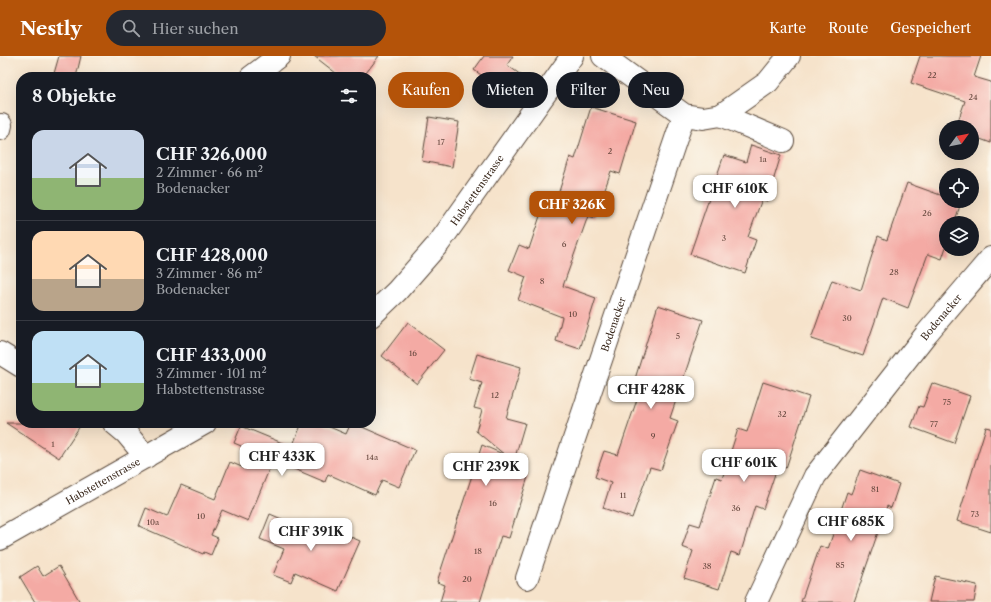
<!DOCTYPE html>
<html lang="de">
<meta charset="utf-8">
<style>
:root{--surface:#171b24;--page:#242831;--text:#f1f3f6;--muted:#9ea1a6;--line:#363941;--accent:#b45309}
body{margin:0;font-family:"Libre Caslon Text",serif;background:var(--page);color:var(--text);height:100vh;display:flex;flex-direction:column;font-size:15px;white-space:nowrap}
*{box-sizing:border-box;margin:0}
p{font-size:13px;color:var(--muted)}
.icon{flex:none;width:22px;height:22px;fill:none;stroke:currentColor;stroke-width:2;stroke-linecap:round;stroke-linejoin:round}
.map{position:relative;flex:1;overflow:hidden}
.details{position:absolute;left:16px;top:16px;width:360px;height:356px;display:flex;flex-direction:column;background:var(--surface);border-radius:16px;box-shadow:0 4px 16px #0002}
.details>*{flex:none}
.top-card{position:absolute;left:388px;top:16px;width:380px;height:36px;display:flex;gap:8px}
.needle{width:26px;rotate:57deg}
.buttons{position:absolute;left:939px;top:64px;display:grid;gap:8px}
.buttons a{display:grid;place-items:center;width:40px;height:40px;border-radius:50%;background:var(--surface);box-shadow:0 4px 16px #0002;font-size:20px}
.price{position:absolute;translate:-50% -34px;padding:0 9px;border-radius:8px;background:#fff;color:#222;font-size:13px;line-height:26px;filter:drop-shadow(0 1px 2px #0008)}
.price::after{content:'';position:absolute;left:50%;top:24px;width:12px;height:9px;margin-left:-6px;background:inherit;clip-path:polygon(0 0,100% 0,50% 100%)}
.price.selected{background:var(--accent);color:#fff}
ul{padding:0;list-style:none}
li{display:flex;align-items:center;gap:12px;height:100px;padding:0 16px}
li+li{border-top:1px solid var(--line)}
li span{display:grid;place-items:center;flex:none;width:112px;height:80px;border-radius:12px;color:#555}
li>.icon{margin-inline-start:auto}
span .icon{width:48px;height:48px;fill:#fffc;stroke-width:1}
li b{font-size:17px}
h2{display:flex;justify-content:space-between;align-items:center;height:48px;padding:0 16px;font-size:17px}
.tag{padding:0 14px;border-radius:18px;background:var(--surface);box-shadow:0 4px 16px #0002;font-size:14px;line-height:36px}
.tag.selected{background:var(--accent);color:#fff}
header{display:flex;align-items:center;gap:24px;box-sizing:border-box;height:56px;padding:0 20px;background:var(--accent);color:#fff}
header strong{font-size:19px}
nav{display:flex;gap:22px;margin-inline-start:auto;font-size:14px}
.search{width:280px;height:36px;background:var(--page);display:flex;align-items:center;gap:10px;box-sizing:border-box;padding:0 14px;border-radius:22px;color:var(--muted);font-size:15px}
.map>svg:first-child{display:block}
.building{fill:#f4aaa4}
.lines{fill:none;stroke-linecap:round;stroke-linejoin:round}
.minor-casing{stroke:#574638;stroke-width:24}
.minor{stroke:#fff;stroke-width:22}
.labels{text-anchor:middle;stroke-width:3;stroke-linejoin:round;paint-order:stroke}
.number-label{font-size:8px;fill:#694a40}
.street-label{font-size:10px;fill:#3b2a1e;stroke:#fbf7ec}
</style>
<header>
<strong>Nestly</strong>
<div class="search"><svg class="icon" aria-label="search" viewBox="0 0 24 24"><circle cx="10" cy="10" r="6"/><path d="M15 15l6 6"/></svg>Hier suchen</div>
<nav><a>Karte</a><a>Route</a><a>Gespeichert</a></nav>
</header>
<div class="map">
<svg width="991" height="546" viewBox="0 0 991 546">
<rect width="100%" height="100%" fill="#fbf7ec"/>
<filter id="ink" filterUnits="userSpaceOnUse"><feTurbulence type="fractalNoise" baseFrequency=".025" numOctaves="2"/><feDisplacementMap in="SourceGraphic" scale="8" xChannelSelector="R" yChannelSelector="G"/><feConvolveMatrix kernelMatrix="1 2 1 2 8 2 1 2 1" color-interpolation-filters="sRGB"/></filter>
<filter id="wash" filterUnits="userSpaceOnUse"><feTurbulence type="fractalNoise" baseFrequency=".012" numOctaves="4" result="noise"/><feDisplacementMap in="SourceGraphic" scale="16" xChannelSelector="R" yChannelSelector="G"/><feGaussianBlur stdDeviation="0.9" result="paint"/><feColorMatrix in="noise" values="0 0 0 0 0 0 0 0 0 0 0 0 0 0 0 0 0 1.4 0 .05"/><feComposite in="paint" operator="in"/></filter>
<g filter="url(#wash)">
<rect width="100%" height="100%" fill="#f6e3cb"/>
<g id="blocks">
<g class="building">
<polygon points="59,0 81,0 76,21 53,21"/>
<polygon points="314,0 379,0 363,21 341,21"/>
<polygon points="484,0 513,0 507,9 521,19 508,38 474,14"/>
<polygon points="920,0 981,0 974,21 991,26 991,87 972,80 972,71 956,71 965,45 911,27"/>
<polygon points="591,51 636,65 620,118 611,115 595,162 588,160 563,230 596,242 580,293 556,285 562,261 518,244 526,221 509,214 519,189 529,193 545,145 555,148 570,101 575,103"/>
<polygon points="429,61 459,66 452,111 422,105"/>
<polygon points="751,89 781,99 767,145 762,143 748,181 756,184 745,217 690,198 724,99 746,106"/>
<polygon points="907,127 946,141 946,145 961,147 954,167 946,167 946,191 942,203 928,198 908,252 883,242 863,300 811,283 832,224 861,234 878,180 887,184"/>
<polygon points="658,249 703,264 670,362 678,365 661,414 650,411 632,462 603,452 611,427 595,421 604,395 618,399 642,329 634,326"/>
<polygon points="408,266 444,294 417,328 382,300"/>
<polygon points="477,298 521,311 506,362 525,367 511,415 528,421 509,482 501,480 480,546 440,546 445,529 437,526 482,389 505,399 476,375 482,354 474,352 482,327 469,323"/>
<polygon points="763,326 809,341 786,412 778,409 763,453 755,450 740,499 731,496 719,533 684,522 693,495 682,491 690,467 700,470 716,421 722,423 738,373 747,376"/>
<polygon points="932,327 970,340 954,387 911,371 919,350 923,351"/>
<polygon points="6,367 82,367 59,402"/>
<polygon points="302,367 320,367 346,378 351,367 353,367 415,394 399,431 382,424 375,439 328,418 325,426 273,404 248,465 222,454 211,479 218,482 211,499 204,496 203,498 139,470 146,452 167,461 181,429 215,443 230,406 244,412 251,394 270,402 234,387 241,370 292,391"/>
<polygon points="986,371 991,372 991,476 957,465"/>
<polygon points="860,414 899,428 891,452 887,450 854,546 801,546 820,490 828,493 847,436 851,438"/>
<polygon points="270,458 312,476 317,466 360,485 338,535 295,516 291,526 273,519 284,493 260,483"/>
<polygon points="37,510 43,520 59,510 80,546 35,546 20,521"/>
<polygon points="935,520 977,529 974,546 929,546"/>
</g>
</g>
</g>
<g filter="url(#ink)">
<use href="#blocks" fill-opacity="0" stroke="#574638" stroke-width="1"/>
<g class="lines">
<defs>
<g id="minor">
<polyline points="603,0 684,59 703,62 721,59 768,26 789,0"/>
<polyline points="251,21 279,0"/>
<polyline points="721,59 783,85"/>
<polyline points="0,73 1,69"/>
<path id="s1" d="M 371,260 L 397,235 L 439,187 L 572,0"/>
<polyline points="0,297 21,310"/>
<polyline points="114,367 126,377 146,401"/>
<path id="s2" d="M 0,483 L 205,367"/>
<path id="s3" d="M 527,522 L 684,59"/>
<path id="s4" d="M 756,546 L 815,420 L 927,277 L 991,202"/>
</g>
</defs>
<use href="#minor" class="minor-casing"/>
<use href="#minor" class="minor"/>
</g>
</g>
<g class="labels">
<g class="number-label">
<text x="932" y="22">22</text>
<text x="973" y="44">24</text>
<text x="441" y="89">17</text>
<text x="610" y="98">2</text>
<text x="763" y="106">1a</text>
<text x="927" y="160">26</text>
<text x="724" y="185">3</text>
<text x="564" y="191">6</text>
<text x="894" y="219">28</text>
<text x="542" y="228">8</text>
<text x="573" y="261">10</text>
<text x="847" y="265">30</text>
<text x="678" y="283">5</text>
<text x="413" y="300">16</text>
<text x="495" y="342">12</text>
<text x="947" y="349">75</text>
<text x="782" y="361">32</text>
<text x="934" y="371">77</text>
<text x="653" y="383">9</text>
<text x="53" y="391">1</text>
<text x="372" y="404">14a</text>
<text x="875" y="436">81</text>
<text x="623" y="442">11</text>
<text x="493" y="450">16</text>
<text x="736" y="455">36</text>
<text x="975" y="461">73</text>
<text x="201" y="463">10</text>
<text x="153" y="469">10a</text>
<text x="478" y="498">18</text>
<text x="840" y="512">85</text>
<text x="707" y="513">38</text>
<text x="467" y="526">20</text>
</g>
<g class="street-label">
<text dy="4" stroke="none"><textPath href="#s1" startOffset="165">Habstettenstrasse</textPath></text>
<text dy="4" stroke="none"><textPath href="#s4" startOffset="342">Bodenacker</textPath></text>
<text dy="4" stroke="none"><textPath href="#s3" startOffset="268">Bodenacker</textPath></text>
<text dy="4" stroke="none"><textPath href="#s2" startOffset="118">Habstettenstrasse</textPath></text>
</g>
</g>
</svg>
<div class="buttons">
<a><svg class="needle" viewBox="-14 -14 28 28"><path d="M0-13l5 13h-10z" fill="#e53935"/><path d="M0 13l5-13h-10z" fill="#9ea1a6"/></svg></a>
<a><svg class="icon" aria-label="locate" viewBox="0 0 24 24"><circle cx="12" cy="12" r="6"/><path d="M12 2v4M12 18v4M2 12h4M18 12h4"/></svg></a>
<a><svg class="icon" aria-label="layers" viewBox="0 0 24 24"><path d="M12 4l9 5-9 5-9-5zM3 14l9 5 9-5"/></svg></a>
</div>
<b class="price" style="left:735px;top:153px">CHF 610K</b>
<b class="price selected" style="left:572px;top:169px">CHF 326K</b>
<b class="price" style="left:651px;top:354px">CHF 428K</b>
<b class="price" style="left:282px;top:421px">CHF 433K</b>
<b class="price" style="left:744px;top:427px">CHF 601K</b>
<b class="price" style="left:486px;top:431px">CHF 239K</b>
<b class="price" style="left:851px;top:486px">CHF 685K</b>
<b class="price" style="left:311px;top:496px">CHF 391K</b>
<div class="top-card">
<a class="tag selected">Kaufen</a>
<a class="tag">Mieten</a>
<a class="tag">Filter</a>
<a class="tag">Neu</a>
</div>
<section class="details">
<h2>8 Objekte<svg class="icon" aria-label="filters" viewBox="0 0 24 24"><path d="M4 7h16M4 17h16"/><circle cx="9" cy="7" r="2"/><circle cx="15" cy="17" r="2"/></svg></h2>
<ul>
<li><span style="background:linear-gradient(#c9d6e8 60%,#8fb573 0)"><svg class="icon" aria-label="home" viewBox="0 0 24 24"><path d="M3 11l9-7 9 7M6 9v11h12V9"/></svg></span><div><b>CHF 326,000</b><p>2 Zimmer · 66 m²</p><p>Bodenacker</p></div></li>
<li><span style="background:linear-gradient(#ffd9b3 60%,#b9a48a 0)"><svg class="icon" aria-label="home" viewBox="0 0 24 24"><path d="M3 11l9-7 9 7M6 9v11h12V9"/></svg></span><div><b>CHF 428,000</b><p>3 Zimmer · 86 m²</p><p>Bodenacker</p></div></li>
<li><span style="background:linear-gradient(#bfe0f5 65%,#8fb573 0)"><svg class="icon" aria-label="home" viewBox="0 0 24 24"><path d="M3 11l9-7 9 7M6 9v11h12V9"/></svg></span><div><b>CHF 433,000</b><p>3 Zimmer · 101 m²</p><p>Habstettenstrasse</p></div></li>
</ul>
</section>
</div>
